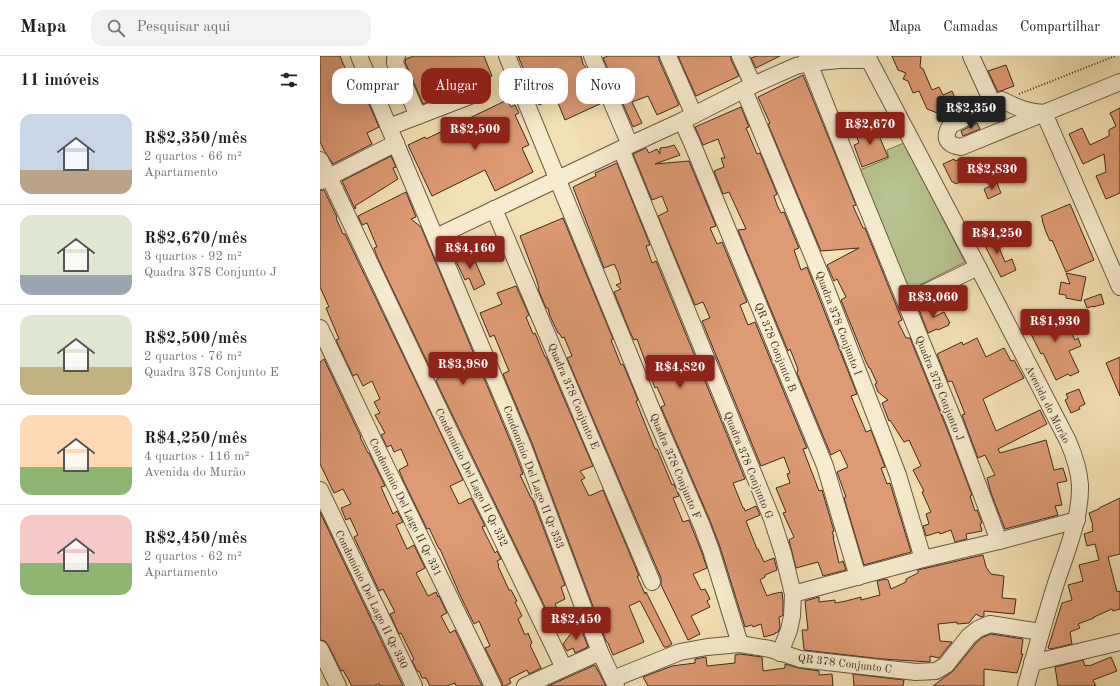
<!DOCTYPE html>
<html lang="pt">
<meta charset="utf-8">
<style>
:root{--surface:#fff;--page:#f2f2f2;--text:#202124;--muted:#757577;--line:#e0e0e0;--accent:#8f2418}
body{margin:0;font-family:"Old Standard TT",serif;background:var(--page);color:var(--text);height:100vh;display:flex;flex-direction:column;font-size:15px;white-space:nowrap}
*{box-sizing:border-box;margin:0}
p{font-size:13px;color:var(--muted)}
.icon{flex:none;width:22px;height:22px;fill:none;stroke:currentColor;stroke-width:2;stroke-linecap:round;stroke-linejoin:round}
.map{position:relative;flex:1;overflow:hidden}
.details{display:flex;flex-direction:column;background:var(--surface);width:320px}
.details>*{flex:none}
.hud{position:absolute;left:12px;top:12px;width:380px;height:36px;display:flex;gap:8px}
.price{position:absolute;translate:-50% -34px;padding:0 9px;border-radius:4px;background:var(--accent);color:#fff;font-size:13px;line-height:26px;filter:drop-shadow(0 1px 2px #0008)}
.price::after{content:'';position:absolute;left:50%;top:24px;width:12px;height:9px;margin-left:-6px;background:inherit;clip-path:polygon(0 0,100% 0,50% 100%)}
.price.selected{background:#222;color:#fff}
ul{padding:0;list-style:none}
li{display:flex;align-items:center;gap:12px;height:100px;padding:0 20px}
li+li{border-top:1px solid var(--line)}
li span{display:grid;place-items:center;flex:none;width:112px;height:80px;border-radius:12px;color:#555}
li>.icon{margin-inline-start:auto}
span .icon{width:48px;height:48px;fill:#fffc;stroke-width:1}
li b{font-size:17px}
h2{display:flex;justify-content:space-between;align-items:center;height:48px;padding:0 20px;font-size:17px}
.pill{padding:0 14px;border-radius:12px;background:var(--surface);box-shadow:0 4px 16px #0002;font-size:14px;line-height:36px}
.pill.selected{background:var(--accent);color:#fff}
header{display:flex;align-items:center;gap:24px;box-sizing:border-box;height:56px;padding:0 20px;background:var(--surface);border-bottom:1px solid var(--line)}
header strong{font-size:19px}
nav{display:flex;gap:22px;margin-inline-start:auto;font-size:14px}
.search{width:280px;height:36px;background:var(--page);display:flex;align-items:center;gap:10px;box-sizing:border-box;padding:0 14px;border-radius:12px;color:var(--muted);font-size:15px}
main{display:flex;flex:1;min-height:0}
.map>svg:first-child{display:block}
.park{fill:#b7c390;stroke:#797756}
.building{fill:#dd9a75;stroke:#3b2b1c}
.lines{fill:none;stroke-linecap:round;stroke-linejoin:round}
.minor-casing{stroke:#695842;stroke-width:18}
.path{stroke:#3b2b1c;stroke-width:2;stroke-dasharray:1 2;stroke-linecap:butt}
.minor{stroke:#f7eccf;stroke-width:16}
.labels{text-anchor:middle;stroke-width:4;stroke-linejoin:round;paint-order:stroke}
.street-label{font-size:11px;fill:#3b2b1c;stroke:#f7eccf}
</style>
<header>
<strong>Mapa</strong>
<div class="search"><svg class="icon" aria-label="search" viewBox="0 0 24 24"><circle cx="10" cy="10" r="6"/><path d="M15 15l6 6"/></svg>Pesquisar aqui</div>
<nav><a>Mapa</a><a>Camadas</a><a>Compartilhar</a></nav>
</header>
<main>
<section class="details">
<h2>11 imóveis<svg class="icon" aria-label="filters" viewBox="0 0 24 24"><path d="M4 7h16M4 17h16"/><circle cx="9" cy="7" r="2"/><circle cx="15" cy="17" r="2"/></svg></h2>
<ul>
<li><span style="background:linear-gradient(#c9d6e8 70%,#b9a48a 0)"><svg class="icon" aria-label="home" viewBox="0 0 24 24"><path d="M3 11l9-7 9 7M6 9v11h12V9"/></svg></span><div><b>R$2,350/mês</b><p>2 quartos · 66 m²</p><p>Apartamento</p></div></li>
<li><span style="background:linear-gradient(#dfe7d0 75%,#9aa5b1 0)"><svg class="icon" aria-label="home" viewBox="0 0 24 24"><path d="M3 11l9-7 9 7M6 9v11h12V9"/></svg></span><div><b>R$2,670/mês</b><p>3 quartos · 92 m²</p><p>Quadra 378 Conjunto J</p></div></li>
<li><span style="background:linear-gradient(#dfe7d0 65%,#c2b280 0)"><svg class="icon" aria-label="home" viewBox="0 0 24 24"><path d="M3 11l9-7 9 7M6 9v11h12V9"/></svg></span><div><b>R$2,500/mês</b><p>2 quartos · 76 m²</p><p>Quadra 378 Conjunto E</p></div></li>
<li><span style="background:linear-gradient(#ffd9b3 65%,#8fb573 0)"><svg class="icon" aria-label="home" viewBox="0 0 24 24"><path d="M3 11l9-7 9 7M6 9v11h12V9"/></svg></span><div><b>R$4,250/mês</b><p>4 quartos · 116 m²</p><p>Avenida do Murão</p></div></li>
<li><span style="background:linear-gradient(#f6c9c9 60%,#8fb573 0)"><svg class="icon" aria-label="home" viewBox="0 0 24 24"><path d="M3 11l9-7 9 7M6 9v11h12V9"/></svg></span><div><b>R$2,450/mês</b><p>2 quartos · 62 m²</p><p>Apartamento</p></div></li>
</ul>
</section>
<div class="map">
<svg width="800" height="630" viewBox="0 0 800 630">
<rect width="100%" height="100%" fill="#f2e1b5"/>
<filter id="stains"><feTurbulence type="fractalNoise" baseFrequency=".005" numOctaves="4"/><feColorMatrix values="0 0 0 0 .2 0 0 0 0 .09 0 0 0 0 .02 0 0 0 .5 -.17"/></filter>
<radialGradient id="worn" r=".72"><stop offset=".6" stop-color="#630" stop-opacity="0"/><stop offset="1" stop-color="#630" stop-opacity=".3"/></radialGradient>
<polygon class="park" points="584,87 645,206 588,235 540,114 569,102 567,94"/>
<g class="building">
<polygon points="0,0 20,0 28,19 35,16 59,71 47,77 52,88 13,108 5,96 0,86"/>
<polygon points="94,0 164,0 172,20 103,48 85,6 86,3"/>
<polygon points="198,0 261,0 263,8 267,13 264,16 265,18 262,20 271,39 277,36 282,47 245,64 236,42 219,49"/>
<polygon points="288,0 339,0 339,4 359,49 337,59 328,40 312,46 322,67 313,71 283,2"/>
<polygon points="358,0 411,0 411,4 419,20 376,40"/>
<polygon points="437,0 460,0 436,12 431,2"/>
<polygon points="572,0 601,0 600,11 603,13 612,34 619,31 623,39 632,35 640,54 625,60 607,53 599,35 593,37 588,25 583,23 586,17 578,14"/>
<polygon points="686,9 694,30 678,36 668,15"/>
<polygon points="483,19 536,149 533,150 543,172 545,172 582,264 578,266 586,282 590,282 627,373 652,439 650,440 655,455 657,454 662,467 660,468 662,475 646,478 647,483 635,486 631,474 620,478 619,476 606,480 603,470 609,468 606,458 611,456 602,436 604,435 593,414 601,410 589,384 584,386 570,364 569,365 562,347 568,344 558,336 555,328 557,327 550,312 549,312 546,306 521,244 526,241 517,223 514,225 507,209 539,192 501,195 448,68 450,67 438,41"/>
<polygon points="187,44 191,51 195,49 199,57 195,59 209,89 202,92 213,116 175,135 165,114 112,140 88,89 105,81 106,83"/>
<polygon points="421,51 429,71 426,72 437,98 440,97 457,138 454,140 457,149 461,157 464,156 479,192 474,194 481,214 487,211 537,338 531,340 546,376 551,374 565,411 561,412 567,428 570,427 591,496 544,509 524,442 526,441 517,416 528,411 520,394 511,399 477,317 478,313 470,293 468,295 418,174 426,173 409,136 403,138 399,128 394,115 404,111 401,102 405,102 398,83 383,89 375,71"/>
<polygon points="800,52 800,137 786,143 776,120 786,116 784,98 763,108 749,78 762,72 770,89 789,80 789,74 796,70 790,57"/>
<polygon points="556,67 561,77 558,77 568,101 542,111 534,89 539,87 535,76"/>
<polygon points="657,67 660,73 643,80 641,75"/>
<polygon points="354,89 360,99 335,108 369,105 396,170 390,172 397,188 402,186 427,246 420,249 428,269 435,266 487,392 483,393 499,435 502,434 514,475 512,476 514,481 513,481 519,507 523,505 526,514 503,520 498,506 476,512 469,484 474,481 463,457 466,456 456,432 470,427 467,418 470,417 464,401 441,410 382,265 390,262 383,246 375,249 338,160 348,155 342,140 332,144 313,98 326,92 329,97 337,93 340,98 340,92 348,91"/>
<polygon points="71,100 76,111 73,112 78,123 35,150 36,152 35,153 22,125"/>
<polygon points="643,102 651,122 635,128 634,126 632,126 623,108 634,103 635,105"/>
<polygon points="297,107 330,189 326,190 332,207 336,205 425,423 413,427 423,452 424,452 425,455 436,450 440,459 426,465 437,493 438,493 444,506 454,502 457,514 445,519 445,521 440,524 447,540 452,538 462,536 463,545 463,559 462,560 459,561 460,571 458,576 455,577 455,578 444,581 441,568 433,571 432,569 425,571 400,491 391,467 341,351 345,349 337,331 335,332 317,283 314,284 310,276 294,236 301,233 296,229 301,227 298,216 294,208 284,212 253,131 276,120 275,117"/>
<polygon points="677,127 681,137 668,143 664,133"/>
<polygon points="0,134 4,134 17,161 16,162 23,178 25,178 143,424 130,430 139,448 151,442 165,470 162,471 175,497 177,495 181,503 177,505 179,509 178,510 189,534 191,534 197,545 195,546 202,560 198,563 205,579 208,577 212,587 210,589 221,612 209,618 207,614 189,623 191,627 185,630 182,630 182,626 165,592 170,590 159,565 154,568 140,539 120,493 119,493 109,472 107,473 84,426 79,414 88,409 81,393 74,396 71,389 67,391 61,379 65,377 55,359 60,357 54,346 60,343 52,325 43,330 37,318 33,320 16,284 19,283 9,259 6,252 9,251 0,231"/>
<polygon points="86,136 96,161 91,163 101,171 194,394 203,418 200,419 211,442 212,442 245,529 241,531 245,543 235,548 246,572 237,576 116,325 134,303 111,314 58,203 54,192 57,191 47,167 42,169 38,160"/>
<polygon points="750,148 774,204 746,216 732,184 730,185 726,176 722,164 723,164 721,160"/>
<polygon points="243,162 293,283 291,284 301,309 303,308 318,344 316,345 335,393 337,393 352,429 354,428 359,440 353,442 363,466 369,464 382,497 387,512 373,518 381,534 385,533 390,543 387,545 390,551 371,560 380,578 368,584 341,529 341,522 247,302 252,300 244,281 242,282 239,277 238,277 230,260 228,252 226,252 218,233 219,232 216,222 200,180"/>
<polygon points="672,175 685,206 692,203 696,214 681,221 660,180"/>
<polygon points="151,196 165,228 154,234 149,222 145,224 135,203"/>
<polygon points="746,217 766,221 761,245 746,242 746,239 739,238 741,226 750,228"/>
<polygon points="196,230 209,259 206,261 213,278 215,277 225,301 226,301 227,303 273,410 260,415 265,422 261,424 269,440 283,434 317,515 319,520 317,520 325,538 326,536 352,588 347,591 344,591 320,545 309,550 324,586 293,599 288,587 286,585 212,387 183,318 189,315 174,279 170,281 160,257 182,248 177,237"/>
<polygon points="781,238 784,248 773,251 773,250 767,252 764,244"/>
<polygon points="608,246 614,261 624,256 630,267 628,268 629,269 618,274 617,273 608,277 598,251"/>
<polygon points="741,253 750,278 752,278 755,284 758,282 761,290 749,295 759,316 750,320 748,318 736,324 723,297 721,298 706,268"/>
<polygon points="657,282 666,301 684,292 691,305 694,304 704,322 663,343 676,375 720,354 727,368 678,393 680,397 726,384 734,414 743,412 747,425 737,427 742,449 735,450 738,459 685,473 671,437 667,422 675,419 665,399 658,402 642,359 645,358 632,325 628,326 617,298 642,286 643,289"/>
<polygon points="800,301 800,340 786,307"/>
<polygon points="4,303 41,381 40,381 48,397 49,397 65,430 61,431 73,458 77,455 83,466 76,469 87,493 94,489 105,512 96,517 108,540 116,536 118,541 119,540 127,557 121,560 130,577 135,574 162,630 136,630 135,627 127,630 110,630 106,622 102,622 99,615 97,615 92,605 94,603 81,577 79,578 70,558 75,556 63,533 59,535 34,481 38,479 30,462 26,464 21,452 31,448 23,433 14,437 0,408 0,306"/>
<polygon points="759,333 765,348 759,351 760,353 751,357 745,344 748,342 746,338"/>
<polygon points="800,442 800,498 788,501 797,536 800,535 800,553 793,555 792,553 774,561 774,562 758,568 760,572 750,576 752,588 731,593 728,592 742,547 752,544 748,529 763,525 759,509 779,504 775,488 767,490 764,478 773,475 772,470 773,470 769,457 779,453 779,452"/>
<polygon points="0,456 83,630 60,630 59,628 54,630 32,630 23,614 21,615 8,589 5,585 0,584"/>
<polygon points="663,499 666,511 671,518 684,520 682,542 696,543 694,558 664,555 664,560 661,561 656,558 649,567 637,568 637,566 618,568 620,585 632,586 619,602 610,600 610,606 562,603 484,594 482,574 488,574 485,545 499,541 499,546 515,544 515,547 526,545 541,541 541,544 560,539 557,525 566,523 568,524 571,533 586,526 586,523 598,517 598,514"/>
<polygon points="259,567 268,591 255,597 253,592 247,595 243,588"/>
<polygon points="671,578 703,583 701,598 703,598 697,617 664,613 664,630 613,630 633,615 656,587 663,581"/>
<polygon points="420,598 442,601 443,615 465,612 465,608 479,612 499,615 499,619 512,618 513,630 328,630 323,621 352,610 375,607 375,603 386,601 387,610 415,607 415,599"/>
<polygon points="791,601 797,615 773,624 776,630 738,630 735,611 763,604 765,610 768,609 769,610"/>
<polygon points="275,609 286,630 228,630"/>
<polygon points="533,618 584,624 583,630 534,630"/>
</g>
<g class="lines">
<defs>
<g id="minor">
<polyline points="39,0 203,390 280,596 296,630"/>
<polyline points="77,0 75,3 75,7 98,60"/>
<polyline points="187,0 332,354 382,470 391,494 420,588"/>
<polyline points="272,0 310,89"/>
<polyline points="348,0 374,59"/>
<polyline points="420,0 433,29"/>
<path d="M 547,0 L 658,211 L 748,385 C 754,399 759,413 760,429 C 761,460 747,495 737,524 C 726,559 716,594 706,630"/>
<polyline points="651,0 673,48"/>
<polyline points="487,2 534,120 636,370 679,485"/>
<path d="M 800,26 L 641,91 C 626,89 623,81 631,69 L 682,44 C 698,52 707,56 724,57 L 800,231"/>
<polyline points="424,34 506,232 578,419 603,503"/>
<polyline points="362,65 372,87 505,410 538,521"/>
<polyline points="69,71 155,38"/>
<polyline points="301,93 452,463 463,497 473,538 472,560 469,574 460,597"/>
<polyline points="0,104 9,121 128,372 244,612"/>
<polyline points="1,125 76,87"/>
<polyline points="174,153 332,526"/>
<polyline points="116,181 301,93 362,65 433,29 476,10 489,7 519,4 549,4"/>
<polyline points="586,246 658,211"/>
<polyline points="0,272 59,396 173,630"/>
<polyline points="0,434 94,630"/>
<polyline points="473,538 603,503 679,485 757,464"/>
<polyline points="0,593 18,630"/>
<polyline points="712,607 800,586"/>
<polyline points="293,623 360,596 387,591 420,588 450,593 480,603 596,616 616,615 626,609 649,580 658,573 670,568 721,576"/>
<polyline points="205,630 280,596"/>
</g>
</defs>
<use href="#minor" class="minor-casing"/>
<polyline class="path" points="699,38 795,0"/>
<use href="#minor" class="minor"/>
</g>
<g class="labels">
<g class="street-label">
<text transform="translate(519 267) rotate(69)" y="4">Quadra 378 Conjunto I</text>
<text transform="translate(456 291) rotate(68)" y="4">QR 378 Conjunto B</text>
<text transform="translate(620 332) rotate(68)" y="4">Quadra 378 Conjunto J</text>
<text transform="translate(254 340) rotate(67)" y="4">Quadra 378 Conjunto E</text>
<text transform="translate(728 348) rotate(63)" y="4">Avenida do Murão</text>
<text transform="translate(429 409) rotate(68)" y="4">Quadra 378 Conjunto G</text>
<text transform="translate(356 410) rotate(67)" y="4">Quadra 378 Conjunto F</text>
<text transform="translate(152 421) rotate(64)" y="4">Condomínio Del Lago II Qr 332</text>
<text transform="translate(214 421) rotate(69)" y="4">Condomínio Del Lago II Qr 333</text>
<text transform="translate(86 451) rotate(64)" y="4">Condomínio Del Lago II Qr 331</text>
<text transform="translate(52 543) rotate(64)" y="4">Condomínio Del Lago II Qr 330</text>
<text transform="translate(525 607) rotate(7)" y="4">QR 378 Conjunto C</text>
</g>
</g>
<rect width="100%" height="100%" filter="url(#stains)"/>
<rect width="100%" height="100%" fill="url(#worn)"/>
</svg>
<b class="price selected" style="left:651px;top:74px">R$2,350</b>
<b class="price" style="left:550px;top:90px">R$2,670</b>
<b class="price" style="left:155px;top:95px">R$2,500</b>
<b class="price" style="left:672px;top:135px">R$2,830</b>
<b class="price" style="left:677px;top:199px">R$4,250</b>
<b class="price" style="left:150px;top:214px">R$4,160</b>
<b class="price" style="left:613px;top:263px">R$3,060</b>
<b class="price" style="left:735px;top:287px">R$1,930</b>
<b class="price" style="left:143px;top:330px">R$3,980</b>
<b class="price" style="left:360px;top:333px">R$4,820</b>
<b class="price" style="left:256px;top:585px">R$2,450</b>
<div class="hud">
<a class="pill">Comprar</a>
<a class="pill selected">Alugar</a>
<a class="pill">Filtros</a>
<a class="pill">Novo</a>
</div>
</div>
</main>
